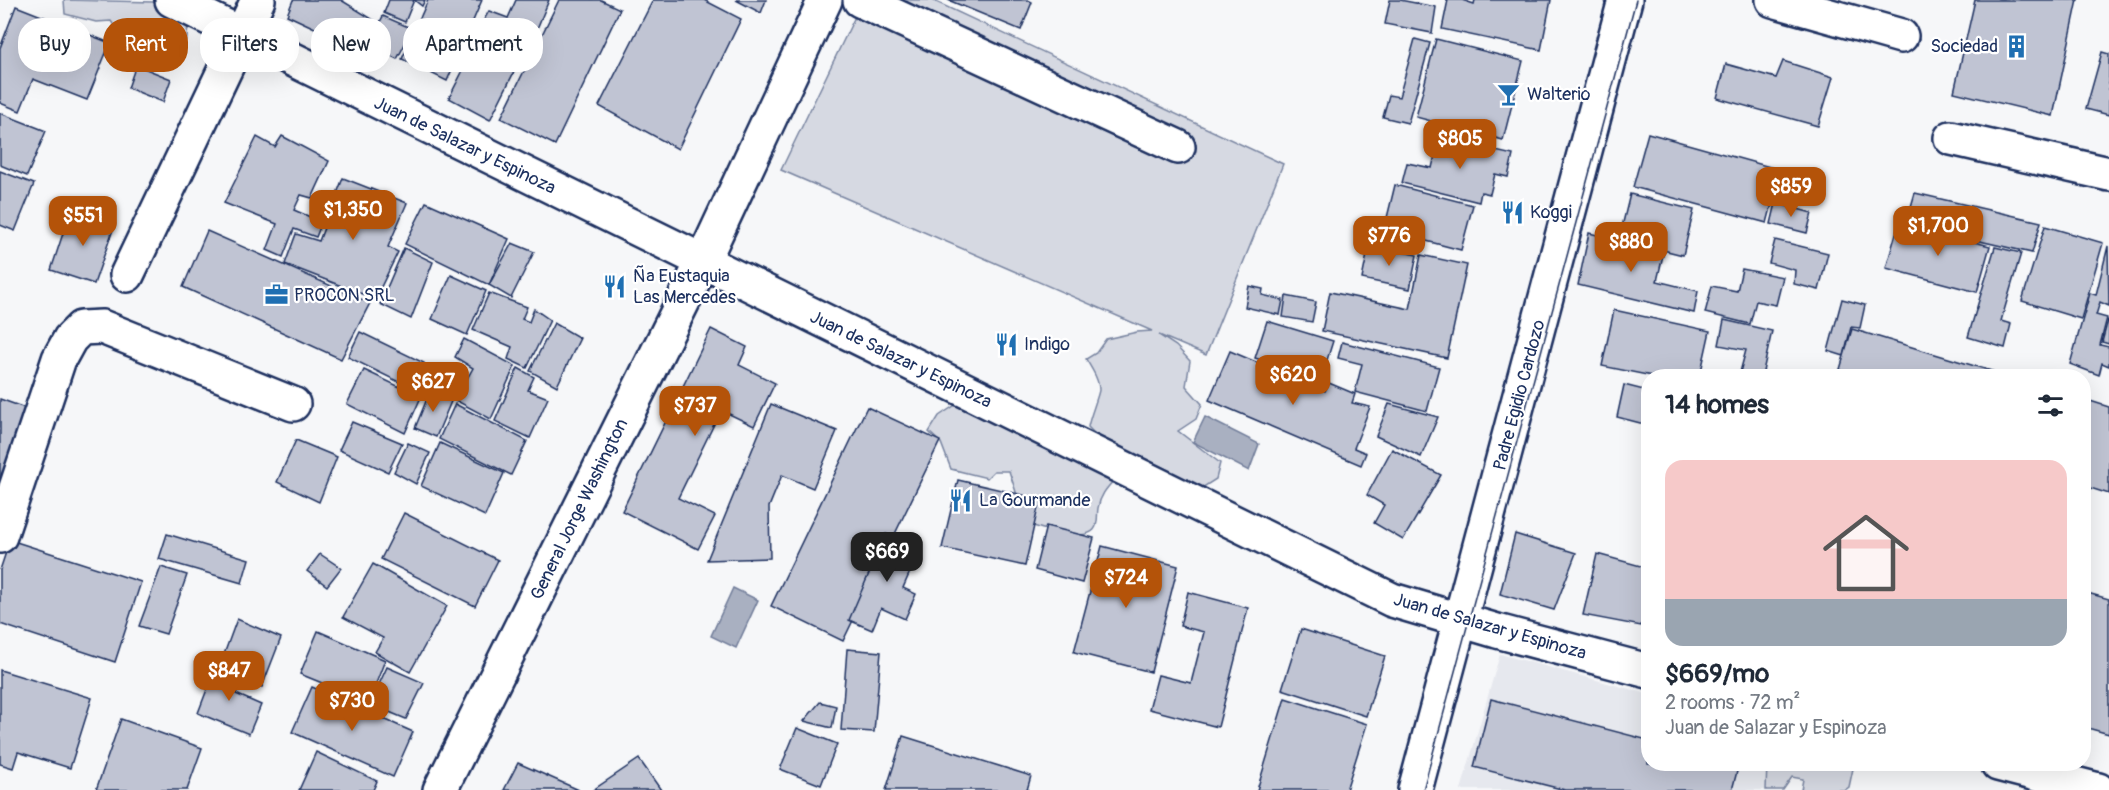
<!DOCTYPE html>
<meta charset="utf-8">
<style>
:root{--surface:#fff;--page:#f2f2f3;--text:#1f2937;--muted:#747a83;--line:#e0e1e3;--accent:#b45309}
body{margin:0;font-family:Pangolin,sans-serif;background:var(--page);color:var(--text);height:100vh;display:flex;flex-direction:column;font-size:22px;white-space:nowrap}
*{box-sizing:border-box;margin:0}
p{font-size:20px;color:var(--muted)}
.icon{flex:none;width:33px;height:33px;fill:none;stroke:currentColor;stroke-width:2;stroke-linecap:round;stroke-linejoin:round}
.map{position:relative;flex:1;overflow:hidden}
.drawer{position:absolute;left:1641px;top:369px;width:450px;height:402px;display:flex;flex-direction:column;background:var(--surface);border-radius:24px;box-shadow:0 6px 24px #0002}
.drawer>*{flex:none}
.banner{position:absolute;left:18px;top:18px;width:570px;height:54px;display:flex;gap:12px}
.price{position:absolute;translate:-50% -51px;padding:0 14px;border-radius:12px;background:var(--accent);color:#fff;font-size:20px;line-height:39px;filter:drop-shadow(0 2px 3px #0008)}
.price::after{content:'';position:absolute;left:50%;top:36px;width:18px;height:14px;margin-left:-9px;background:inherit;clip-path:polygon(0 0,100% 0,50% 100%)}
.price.selected{background:#222;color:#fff}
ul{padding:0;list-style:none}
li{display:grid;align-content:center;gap:12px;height:318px;padding:0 24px}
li+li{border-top:2px solid var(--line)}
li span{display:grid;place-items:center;height:186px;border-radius:18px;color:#555}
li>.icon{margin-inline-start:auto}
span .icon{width:108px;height:108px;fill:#fffc;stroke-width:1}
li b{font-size:26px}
h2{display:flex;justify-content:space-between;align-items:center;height:72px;padding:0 24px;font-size:26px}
.chip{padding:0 21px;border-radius:24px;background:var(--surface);box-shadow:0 6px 24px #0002;font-size:21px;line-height:54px}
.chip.selected{background:var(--accent);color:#fff}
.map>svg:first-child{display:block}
.built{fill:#e6e8ee}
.green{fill:#d6d9e2;stroke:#7884a0;stroke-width:1.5}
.water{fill:#a9b0c1;stroke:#707c99;stroke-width:1.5}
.building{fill:#c0c4d3;stroke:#1b2f5e;stroke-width:1.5}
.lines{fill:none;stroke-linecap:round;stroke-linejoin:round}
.minor-casing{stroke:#1b2f5e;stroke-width:38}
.minor{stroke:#fff;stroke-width:33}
.tram{stroke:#1b2f5e;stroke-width:1.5}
.labels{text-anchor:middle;stroke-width:4.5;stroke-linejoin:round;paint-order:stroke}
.poi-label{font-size:18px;fill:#1b2f5e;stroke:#fff;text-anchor:start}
.street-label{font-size:18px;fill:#1b2f5e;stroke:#fff}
</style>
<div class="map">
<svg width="2109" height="790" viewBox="0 0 2109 790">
<rect width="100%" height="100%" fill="#f6f7f9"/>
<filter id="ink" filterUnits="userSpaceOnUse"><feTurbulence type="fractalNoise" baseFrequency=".0167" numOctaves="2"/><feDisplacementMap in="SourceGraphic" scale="12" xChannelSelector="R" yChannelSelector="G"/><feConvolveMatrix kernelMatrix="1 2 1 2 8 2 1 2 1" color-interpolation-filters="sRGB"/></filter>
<g filter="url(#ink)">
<polygon class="built" points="1500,654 1648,694 1648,764 1780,764 1773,790 1461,790"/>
<g class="green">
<polygon points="64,0 154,2 170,10 188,22 187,39 178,48 119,33 111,21 96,22 65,14"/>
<path d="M 863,0 L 932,0 L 1283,164 L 1206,355 L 1159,335 L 1176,346 L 1190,361 L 1186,386 L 1202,404 L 1196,419 L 1178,431 L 1220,463 L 1216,479 L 1202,488 L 1161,467 L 1146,469 L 1111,454 L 1111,442 L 1098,437 L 1088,427 C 1089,419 1099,394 1099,390 C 1099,379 1091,368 1086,359 L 1096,353 L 1106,339 L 1137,332 L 1152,331 L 781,170 Z"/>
<path d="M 972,394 L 1114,480 C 1106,489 1100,496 1098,508 C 1097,514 1098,520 1096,526 C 1090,544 1044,530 1031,525 L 1018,498 L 1009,471 L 994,471 L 987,478 L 951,469 L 941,443 L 929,432 L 939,416 Z"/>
<polygon points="1767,764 1854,764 1849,787 1845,790 1801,790 1803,779 1792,777 1783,790 1766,790"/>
</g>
<g class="water">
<polygon points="1205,417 1259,444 1249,471 1193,442"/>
<polygon points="733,588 758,600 736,648 711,636"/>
</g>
<g class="building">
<polygon points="293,0 341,0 377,22 364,51 287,15"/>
<polygon points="389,0 425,0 422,6 414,0 405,22 384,13"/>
<polygon points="428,0 482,0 447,81 402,59"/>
<polygon points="516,0 549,0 528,50 480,27 489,11 508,18"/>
<polygon points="559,0 601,0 620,9 555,145 501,118"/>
<polygon points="653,0 704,0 741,19 678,149 599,106"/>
<polygon points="736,0 766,0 761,13"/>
<polygon points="948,0 1028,0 1032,2 1021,30"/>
<polygon points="1390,0 1400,0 1436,7 1432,33 1385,24"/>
<polygon points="1446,0 1462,0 1474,4 1475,0 1551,0 1541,50 1442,29 1448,0"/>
<polygon points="1975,0 2078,0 2053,116 1954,92"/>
<polygon points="16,6 110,43 87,100 33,79 20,111 0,103 0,48"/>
<polygon points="383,16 413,29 397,59 369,45"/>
<polygon points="480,37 521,58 490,120 449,98"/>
<polygon points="1415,39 1430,43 1408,123 1383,117 1389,95 1399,97"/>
<polygon points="1436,39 1523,61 1503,140 1416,117"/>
<polygon points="2102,52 2109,54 2109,115 2086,109"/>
<polygon points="1783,61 1833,77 1818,126 1717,98 1726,64 1776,78"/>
<polygon points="136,65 171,79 163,102 128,88"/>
<polygon points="0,113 46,131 27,176 0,165"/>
<polygon points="1648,133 1781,170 1767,223 1633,187"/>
<polygon points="282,136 329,161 312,198 301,195 294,210 322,222 316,237 294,229 283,257 267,250 277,224 224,203 257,137 275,147"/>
<polygon points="1439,138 1513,155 1508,177 1495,174 1490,194 1481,192 1479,202 1402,183 1407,163 1432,168"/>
<polygon points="0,171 34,184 15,231 0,225"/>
<polygon points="343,178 407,203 388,247 398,252 375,299 285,264 296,234 319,241"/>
<polygon points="1395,185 1473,205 1461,250 1384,230"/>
<polygon points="1915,193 2041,222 2032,253 1906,224"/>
<polygon points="1630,194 1694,210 1683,255 1619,239"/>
<polygon points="426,202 509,239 489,285 405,244"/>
<polygon points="1776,203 1812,213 1807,233 1771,224"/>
<polygon points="71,209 115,224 94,284 51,270"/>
<polygon points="1899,223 1990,246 1977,292 1886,268"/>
<polygon points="2045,226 2103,243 2081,319 2022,301"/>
<polygon points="207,231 370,303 341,359 183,287"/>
<polygon points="1589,233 1664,251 1657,281 1698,291 1694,313 1578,285"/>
<polygon points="1775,240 1828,253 1819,290 1794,284 1795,270 1769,263"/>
<polygon points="512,243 534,252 511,298 489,285"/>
<polygon points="1369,245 1417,255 1410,289 1362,279"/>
<polygon points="2108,246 2109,306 2100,302 2096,315 2107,318 2100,345 2109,347 2109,366 2102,363 2099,375 2070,364 2090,293 2096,295"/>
<polygon points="1995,247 2021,253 2001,321 2011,324 2005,348 1968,337"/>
<polygon points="404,248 433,262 411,319 380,304"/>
<polygon points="1421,255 1467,265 1447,358 1322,331 1330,292 1410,309"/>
<polygon points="1742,269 1783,277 1776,305 1756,301 1750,324 1705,313 1712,286 1737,291"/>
<polygon points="451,275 486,291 467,335 432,319"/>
<polygon points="1249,286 1263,289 1262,295 1283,300 1280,315 1245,307"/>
<polygon points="489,293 527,307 522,319 529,322 534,309 550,320 527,368 508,359 512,347 473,330"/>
<polygon points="1286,296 1316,302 1312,322 1283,317"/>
<polygon points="1842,299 1865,305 1860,328 1851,327 1844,356 1828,351"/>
<polygon points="1614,310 1710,331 1700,376 1652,376 1602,366"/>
<polygon points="1724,320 1772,331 1762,376 1739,376 1746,350 1719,345"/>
<polygon points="2108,320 2109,320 2109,344 2102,342"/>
<polygon points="1267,321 1333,341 1321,379 1255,358"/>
<polygon points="554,323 580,338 557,386 530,371"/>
<polygon points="711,329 747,347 739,365 775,383 754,426 721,410 678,498 715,516 698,549 622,511"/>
<polygon points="1852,329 2008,376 1838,376"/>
<polygon points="360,332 424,363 411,388 348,357"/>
<polygon points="464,339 515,366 491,419 455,400 473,368 455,357"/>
<polygon points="1342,342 1439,367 1427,411 1355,392 1362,364 1338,358"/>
<polygon points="1230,351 1325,391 1329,383 1355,394 1352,403 1370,407 1354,448 1366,453 1361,465 1209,400"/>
<polygon points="518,368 534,377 528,390 548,398 530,438 495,421"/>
<polygon points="364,370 421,397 405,433 347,404"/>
<polygon points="1624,385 1648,391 1648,425 1617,417"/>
<polygon points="431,389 452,399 436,437 415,428"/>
<polygon points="0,399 39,413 0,492"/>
<polygon points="2084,399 2109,407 2109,494 2084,486"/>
<polygon points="455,404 527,441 511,475 439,439"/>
<polygon points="771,404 837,431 813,488 782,475 769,507 770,558 707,560"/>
<polygon points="1389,404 1438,417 1421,457 1376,436"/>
<polygon points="867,407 940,441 843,641 771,606"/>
<polygon points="352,422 402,443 388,472 339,450"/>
<polygon points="296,440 337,457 319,502 277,482"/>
<polygon points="408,443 430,453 416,484 394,472"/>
<polygon points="440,443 504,473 485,516 421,486"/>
<polygon points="1392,449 1441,475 1403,540 1374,523 1384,505 1367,495"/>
<polygon points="958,480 1040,499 1025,566 942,548"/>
<polygon points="404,513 498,560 475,606 381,559"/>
<polygon points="1046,526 1094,538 1082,583 1035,570"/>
<polygon points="167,534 249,559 242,583 159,559"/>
<polygon points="886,534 920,549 903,588 916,594 905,619 881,608 872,630 849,620"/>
<polygon points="1515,534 1576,553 1554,610 1500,594"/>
<polygon points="10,540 141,582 115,662 0,624 0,570"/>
<polygon points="1102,546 1178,566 1151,672 1074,652"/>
<polygon points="320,554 341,568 327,586 307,571"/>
<polygon points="1597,554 1648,568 1648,593 1641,626 1583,615"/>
<polygon points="373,564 447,606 410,672 375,652 383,638 343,617"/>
<polygon points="161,567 187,575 166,634 139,626"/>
<polygon points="1188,592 1248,608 1218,727 1149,709 1158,675 1191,683 1204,632 1180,626"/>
<polygon points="2084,592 2109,599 2109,734 2084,727"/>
<polygon points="237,619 281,638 262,687 245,680 248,669 223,657"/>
<polygon points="1301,629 1385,656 1366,716 1282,689"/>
<polygon points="318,631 385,660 369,702 300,674"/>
<polygon points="847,649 881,652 874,732 841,730"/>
<polygon points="216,666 243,675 236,694 261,705 249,734 198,713"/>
<polygon points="387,667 424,683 406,719 370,704"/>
<polygon points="0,670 92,698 70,768 18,752 13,768 0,764"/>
<polygon points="312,687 413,732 393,777 292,732"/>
<polygon points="1285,698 1367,724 1346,790 1257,790"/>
<polygon points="1491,699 1648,740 1648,764 1739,764 1732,790 1565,790 1474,767"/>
<polygon points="820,702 836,706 832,728 804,721"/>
<polygon points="121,719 202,748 187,790 96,790"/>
<polygon points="797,728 837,744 821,785 780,769"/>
<polygon points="903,736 1031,776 1027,790 886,790"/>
<polygon points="316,752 377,781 373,790 299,790"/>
<polygon points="639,759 661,790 593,790"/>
<polygon points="518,763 579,790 504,790"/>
</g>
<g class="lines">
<defs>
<g id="minor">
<polyline points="172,0 1392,600 1497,631 1648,671"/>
<polyline points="860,0 1178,147"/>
<polyline points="1773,0 1901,36"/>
<polyline points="1951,138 2109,174"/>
<polyline points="127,275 258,0"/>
<polyline points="0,536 59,359 70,339 81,328 102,327 293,404"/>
<polyline points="1998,764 2098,790"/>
<polyline points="440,790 703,261 825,0"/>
<polyline points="1415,790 1625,0"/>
</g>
</defs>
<use href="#minor" class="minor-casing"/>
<use href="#minor" class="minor"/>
<polyline class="tram" points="1423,790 1636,0"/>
</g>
</g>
<defs>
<symbol id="building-bare" viewBox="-9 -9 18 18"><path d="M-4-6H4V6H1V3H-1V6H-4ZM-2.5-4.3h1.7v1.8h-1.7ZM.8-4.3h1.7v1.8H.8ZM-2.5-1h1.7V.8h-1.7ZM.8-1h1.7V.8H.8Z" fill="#1f6fb2" stroke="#fff" stroke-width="2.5" paint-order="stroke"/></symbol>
<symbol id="bar-bare" viewBox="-9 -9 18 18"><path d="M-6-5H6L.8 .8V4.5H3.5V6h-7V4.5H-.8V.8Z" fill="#1f6fb2" stroke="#fff" stroke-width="2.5" paint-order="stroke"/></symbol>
<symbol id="restaurant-bare" viewBox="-9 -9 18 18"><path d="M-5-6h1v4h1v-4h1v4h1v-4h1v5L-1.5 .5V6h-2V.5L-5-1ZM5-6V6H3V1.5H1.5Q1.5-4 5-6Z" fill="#1f6fb2" stroke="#fff" stroke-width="2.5" paint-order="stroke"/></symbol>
<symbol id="office-bare" viewBox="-9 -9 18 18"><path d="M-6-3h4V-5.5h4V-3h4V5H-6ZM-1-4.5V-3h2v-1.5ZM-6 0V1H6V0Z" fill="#1f6fb2" stroke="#fff" stroke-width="2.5" paint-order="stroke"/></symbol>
</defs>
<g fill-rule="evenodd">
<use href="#building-bare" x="2000" y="30" width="33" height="33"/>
<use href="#bar-bare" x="1492" y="78" width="33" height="33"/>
<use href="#restaurant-bare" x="1496" y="196" width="33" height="33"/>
<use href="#restaurant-bare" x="598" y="270" width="33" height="33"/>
<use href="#office-bare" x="260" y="278" width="33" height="33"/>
<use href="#restaurant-bare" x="990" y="328" width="33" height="33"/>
<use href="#restaurant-bare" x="944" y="484" width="33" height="33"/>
</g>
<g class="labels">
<g class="poi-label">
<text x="1998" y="52" text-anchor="end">Sociedad</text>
<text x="1527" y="100">Walterio</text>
<text x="1530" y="218">Koggi</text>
<text x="633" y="282">Ña Eustaquia<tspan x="633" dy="21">Las Mercedes</tspan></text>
<text x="294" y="301">PROCON SRL</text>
<text x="1024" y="350">Indigo</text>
<text x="979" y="506">La Gourmande</text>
</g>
<g class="street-label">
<text transform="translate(465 145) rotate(26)" y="6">Juan de Salazar y Espinoza</text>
<text transform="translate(901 359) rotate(26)" y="6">Juan de Salazar y Espinoza</text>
<text transform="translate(1519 395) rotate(-75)" y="6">Padre Egidio Cardozo</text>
<text transform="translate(579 509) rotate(-64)" y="6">General Jorge Washington</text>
<text transform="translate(1490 626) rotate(16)" y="6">Juan de Salazar y Espinoza</text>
</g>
</g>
</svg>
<b class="price" style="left:1460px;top:170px">$805</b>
<b class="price" style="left:1791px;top:218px">$859</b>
<b class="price" style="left:353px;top:241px">$1,350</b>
<b class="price" style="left:83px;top:247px">$551</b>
<b class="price" style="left:1938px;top:257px">$1,700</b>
<b class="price" style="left:1389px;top:267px">$776</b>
<b class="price" style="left:1631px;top:273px">$880</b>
<b class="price" style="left:1293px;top:406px">$620</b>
<b class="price" style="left:433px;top:413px">$627</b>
<b class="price" style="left:695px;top:437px">$737</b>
<b class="price selected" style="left:887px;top:583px">$669</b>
<b class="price" style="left:1126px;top:609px">$724</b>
<b class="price" style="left:229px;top:702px">$847</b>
<b class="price" style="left:352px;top:732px">$730</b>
<div class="banner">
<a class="chip">Buy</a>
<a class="chip selected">Rent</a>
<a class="chip">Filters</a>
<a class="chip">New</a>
<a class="chip">Apartment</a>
</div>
<section class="drawer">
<h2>14 homes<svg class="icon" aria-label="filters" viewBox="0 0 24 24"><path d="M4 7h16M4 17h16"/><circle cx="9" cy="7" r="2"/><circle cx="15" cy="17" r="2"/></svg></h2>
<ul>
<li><span style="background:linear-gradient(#f6c9c9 75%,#9aa5b1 0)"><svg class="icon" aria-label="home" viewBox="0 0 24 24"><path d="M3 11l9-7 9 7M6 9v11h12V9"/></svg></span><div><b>$669/mo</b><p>2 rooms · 72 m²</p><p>Juan de Salazar y Espinoza</p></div></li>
</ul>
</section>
</div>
